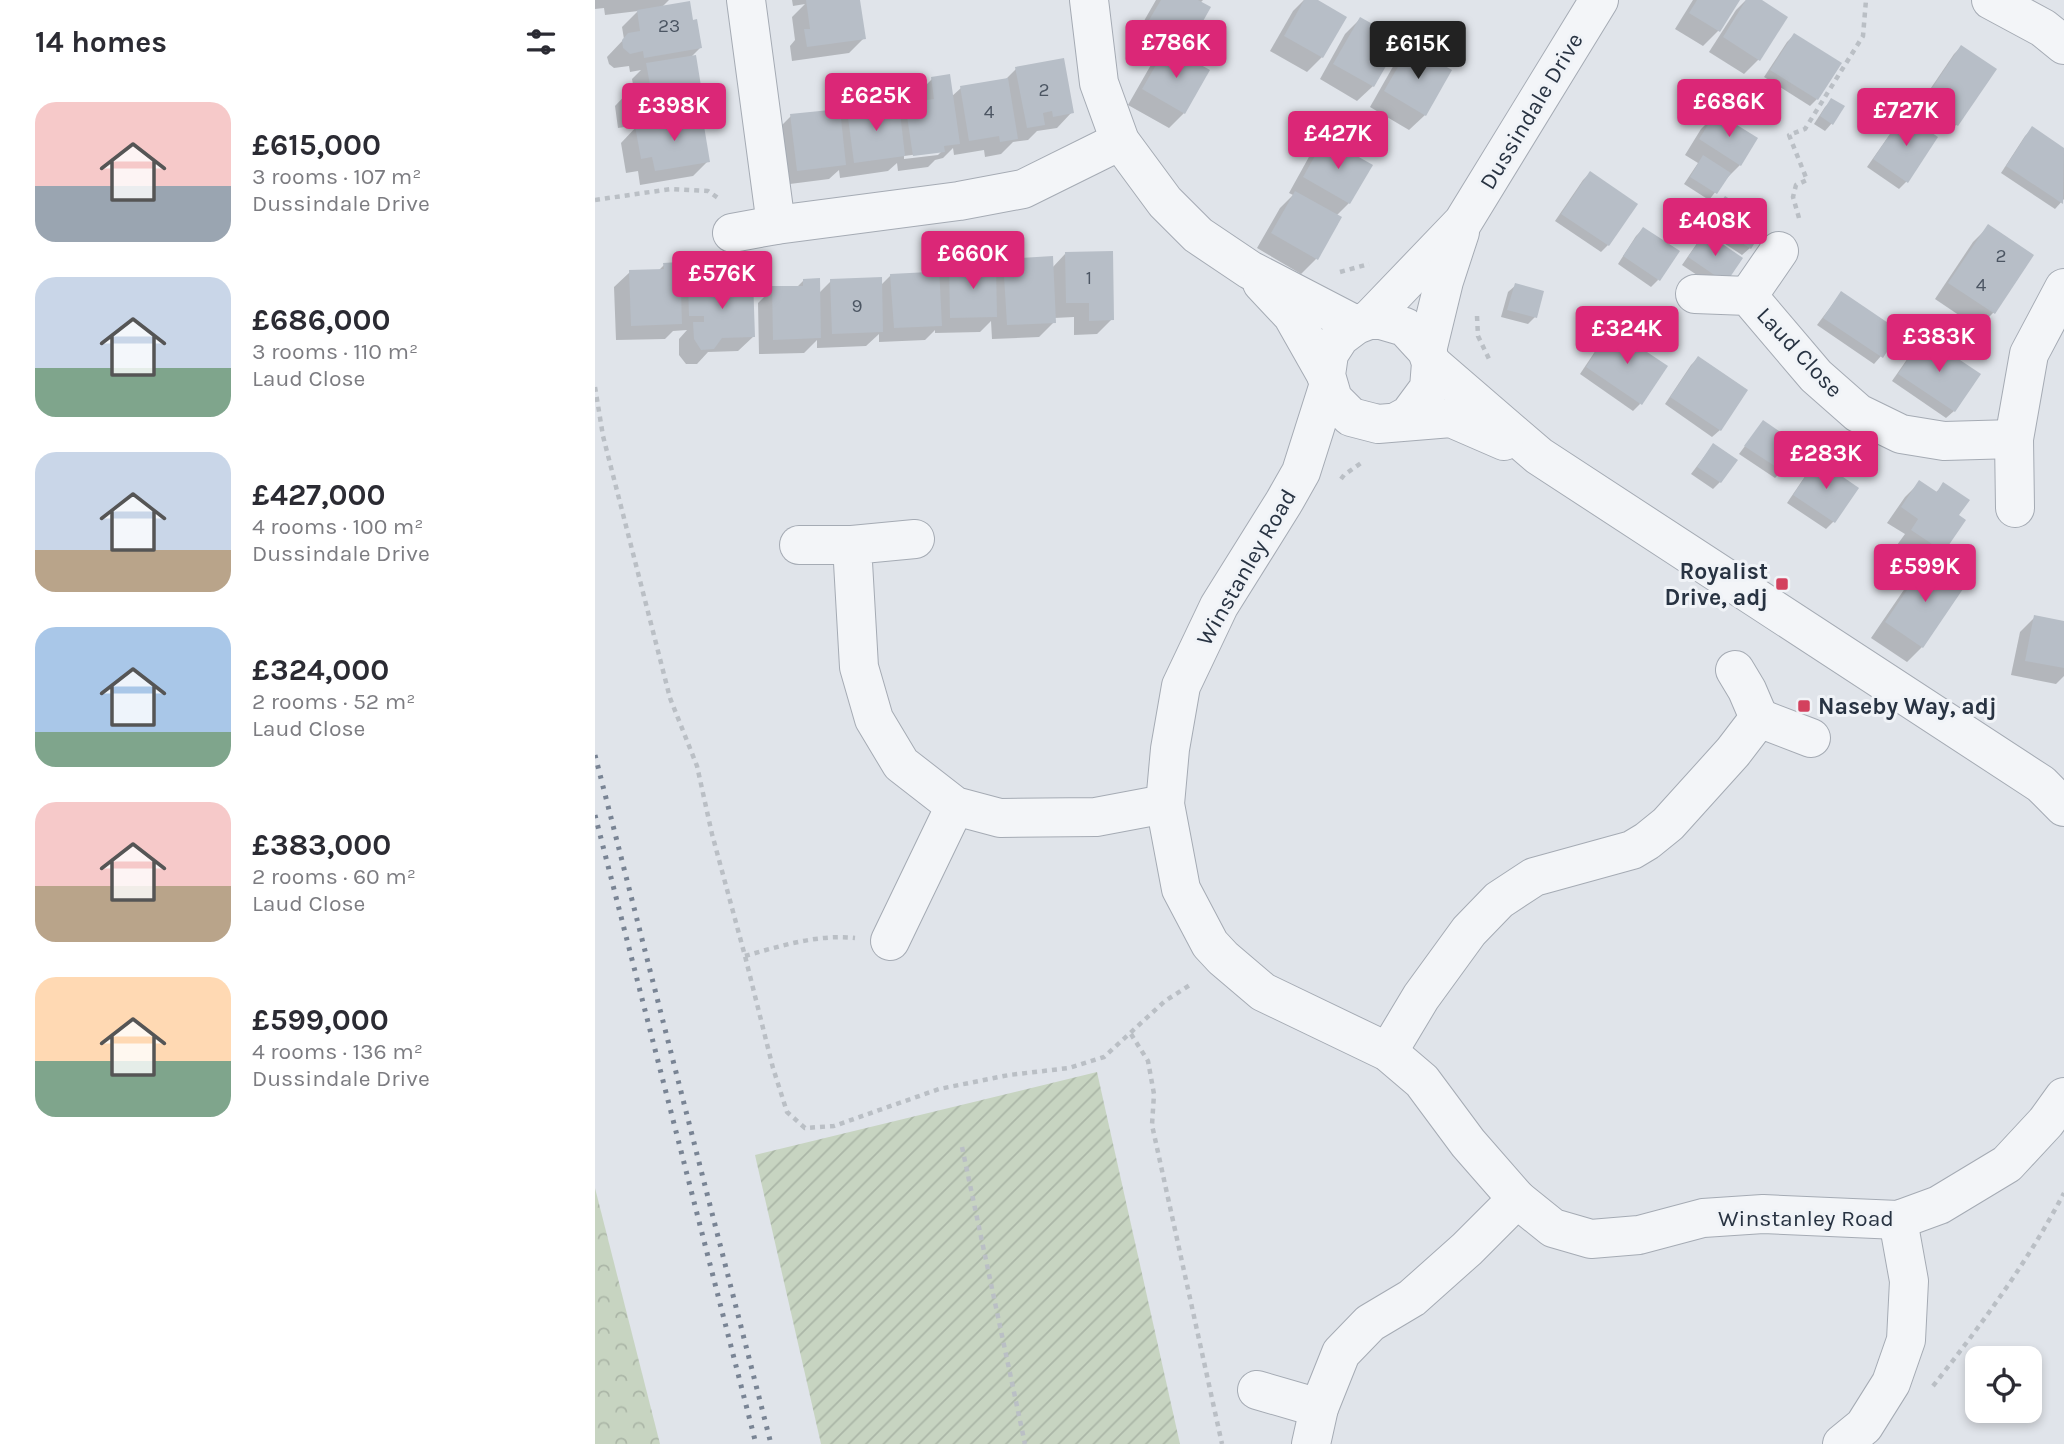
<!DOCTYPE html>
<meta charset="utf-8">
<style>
:root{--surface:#fff;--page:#f7f7f7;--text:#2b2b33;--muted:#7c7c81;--accent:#db2777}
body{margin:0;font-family:Karla,sans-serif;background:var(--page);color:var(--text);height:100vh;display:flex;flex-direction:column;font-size:26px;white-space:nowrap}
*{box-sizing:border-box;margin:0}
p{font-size:23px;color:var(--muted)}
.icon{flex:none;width:38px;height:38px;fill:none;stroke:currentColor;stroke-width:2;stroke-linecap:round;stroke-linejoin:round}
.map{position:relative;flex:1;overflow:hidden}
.drawer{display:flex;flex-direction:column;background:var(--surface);width:595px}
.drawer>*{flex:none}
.controls{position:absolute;left:1370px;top:1346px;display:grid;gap:14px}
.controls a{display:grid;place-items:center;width:77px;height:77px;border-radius:14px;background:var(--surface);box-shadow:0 4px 10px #0003;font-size:35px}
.price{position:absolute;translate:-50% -60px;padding:0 16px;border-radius:7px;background:var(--accent);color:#fff;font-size:23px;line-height:46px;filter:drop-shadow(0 2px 4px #0008)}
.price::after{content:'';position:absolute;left:50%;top:42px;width:21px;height:16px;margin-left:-10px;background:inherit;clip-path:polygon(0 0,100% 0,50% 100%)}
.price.current{background:#222;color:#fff}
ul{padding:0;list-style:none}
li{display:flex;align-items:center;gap:21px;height:175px;padding:0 35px}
li span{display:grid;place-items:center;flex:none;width:196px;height:140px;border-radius:21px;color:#555}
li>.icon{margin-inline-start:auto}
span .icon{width:84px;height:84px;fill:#fffc;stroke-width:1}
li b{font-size:30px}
h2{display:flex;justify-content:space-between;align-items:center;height:84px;padding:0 35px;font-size:30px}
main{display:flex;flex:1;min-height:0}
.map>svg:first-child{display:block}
.forest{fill:url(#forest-crowns)}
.garden{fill:url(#garden-furrows)}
.shadow{fill:#0003;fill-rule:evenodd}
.building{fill:#b7bec7}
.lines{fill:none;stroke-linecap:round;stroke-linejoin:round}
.street-casing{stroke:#a5abb4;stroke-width:40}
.path{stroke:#babfc5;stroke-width:4.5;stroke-dasharray:5 5;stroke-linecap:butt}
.street{stroke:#f3f5f8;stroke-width:38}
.rail{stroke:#798494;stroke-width:5;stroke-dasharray:3.5 7;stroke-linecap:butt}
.poi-dot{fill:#d3415e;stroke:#f0f3f7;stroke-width:2.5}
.labels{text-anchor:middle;stroke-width:6;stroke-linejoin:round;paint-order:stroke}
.number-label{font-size:19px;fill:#4c5663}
.street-label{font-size:23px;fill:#283342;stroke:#f0f3f7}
.poi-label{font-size:23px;font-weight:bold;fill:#283342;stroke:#f0f3f7;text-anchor:end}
</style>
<main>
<section class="drawer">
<h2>14 homes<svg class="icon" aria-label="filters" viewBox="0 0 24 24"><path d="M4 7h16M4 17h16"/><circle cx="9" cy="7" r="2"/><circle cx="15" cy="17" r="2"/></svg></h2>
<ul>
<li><span style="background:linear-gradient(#f6c9c9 60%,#9aa5b1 0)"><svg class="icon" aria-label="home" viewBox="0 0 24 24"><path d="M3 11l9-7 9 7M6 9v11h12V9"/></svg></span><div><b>£615,000</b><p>3 rooms · 107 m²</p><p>Dussindale Drive</p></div></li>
<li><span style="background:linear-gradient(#c9d6e8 65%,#7fa58c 0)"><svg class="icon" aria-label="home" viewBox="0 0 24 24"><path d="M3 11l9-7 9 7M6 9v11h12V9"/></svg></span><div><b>£686,000</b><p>3 rooms · 110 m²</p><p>Laud Close</p></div></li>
<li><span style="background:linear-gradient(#c9d6e8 70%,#b9a48a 0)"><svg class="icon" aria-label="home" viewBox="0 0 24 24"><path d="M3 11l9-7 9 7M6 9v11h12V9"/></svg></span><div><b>£427,000</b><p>4 rooms · 100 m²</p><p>Dussindale Drive</p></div></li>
<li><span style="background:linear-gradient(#a9c7e8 75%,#7fa58c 0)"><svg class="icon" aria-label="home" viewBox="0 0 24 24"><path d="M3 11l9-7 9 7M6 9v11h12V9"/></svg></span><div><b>£324,000</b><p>2 rooms · 52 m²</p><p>Laud Close</p></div></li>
<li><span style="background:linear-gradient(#f6c9c9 60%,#b9a48a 0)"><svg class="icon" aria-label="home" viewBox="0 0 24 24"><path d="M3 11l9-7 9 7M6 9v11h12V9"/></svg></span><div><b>£383,000</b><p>2 rooms · 60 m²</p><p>Laud Close</p></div></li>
<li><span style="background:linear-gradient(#ffd9b3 60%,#7fa58c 0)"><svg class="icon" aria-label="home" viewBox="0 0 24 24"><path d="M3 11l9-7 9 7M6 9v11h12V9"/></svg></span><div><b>£599,000</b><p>4 rooms · 136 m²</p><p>Dussindale Drive</p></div></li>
</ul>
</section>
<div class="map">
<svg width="1469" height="1444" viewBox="0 0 1469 1444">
<defs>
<pattern id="forest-crowns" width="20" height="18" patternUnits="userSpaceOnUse" patternTransform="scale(1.75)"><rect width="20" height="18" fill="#c7d4c1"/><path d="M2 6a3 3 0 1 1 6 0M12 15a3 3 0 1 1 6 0" fill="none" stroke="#abb6a7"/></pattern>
<pattern id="garden-furrows" width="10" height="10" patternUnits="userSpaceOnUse" patternTransform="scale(1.75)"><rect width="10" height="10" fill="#c7d4c1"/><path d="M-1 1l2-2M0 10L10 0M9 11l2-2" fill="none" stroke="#abb6a7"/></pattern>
</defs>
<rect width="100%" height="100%" fill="#e0e4ea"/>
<polygon class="forest" points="0,1188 65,1444 0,1444"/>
<polygon class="garden" points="502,1072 585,1444 226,1444 160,1155"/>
<g class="shadow">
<polygon points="0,0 74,0 66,8 105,48 95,58 104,88 114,106 105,115 113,161 98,176 45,185 43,171 31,173 26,143 43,125 23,128 20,106 35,90 39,90 37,79 46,70 35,72 34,66 19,68 14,64 12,57 29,39 27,27 43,11 10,15 9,8 0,9"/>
<polygon points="197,0 264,0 269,38 254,53 197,61 195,46 200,40 197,17 210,4 198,6"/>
<polygon points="561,0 608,0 605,3 614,8 591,47 584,55 589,113 574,128 533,105 557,63 564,55 538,40"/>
<polygon points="709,0 719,0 727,57 712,72 675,51 698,11"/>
<polygon points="1098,0 1143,0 1123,31 1108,46 1080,29"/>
<polygon points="1151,0 1164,0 1164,59 1149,74 1114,52 1141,10"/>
<polygon points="765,19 778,86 762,101 725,79 750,34"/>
<polygon points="1199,35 1222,99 1215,106 1169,77 1192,42"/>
<polygon points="1366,47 1399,69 1361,125 1354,132 1321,110 1359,54"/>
<polygon points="815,48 830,115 814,130 775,107 800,63"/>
<path d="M 421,69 L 477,112 L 462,128 L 442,131 L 433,140 L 418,142 L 406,154 L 390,157 L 389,150 L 359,155 L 358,148 L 348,158 L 340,160 L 333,167 L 303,171 L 302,163 L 293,171 L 245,178 L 244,170 L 234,179 L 187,185 L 181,131 L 196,116 L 244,120 L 253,111 L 303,112 L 311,105 L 323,103 L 322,94 L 337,79 L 356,97 L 366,88 L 409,81 ZM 347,151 L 343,155 L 309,159 L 309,156 Z"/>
<polygon points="1237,100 1237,123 1230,131 1219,124 1230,107"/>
<polygon points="1121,114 1145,165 1129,181 1114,200 1089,184 1103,163 1090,155 1106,129"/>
<polygon points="1309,117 1341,138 1311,182 1304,189 1272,167 1302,124"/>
<polygon points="1437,129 1469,150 1469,199 1460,209 1406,173 1430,136"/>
<polygon points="730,140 775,166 754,203 741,216 721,259 706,274 662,248 685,208 698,195 694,193 715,155"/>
<polygon points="995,173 1013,245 1006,252 960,221 988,180"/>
<polygon points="1130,198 1155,248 1147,255 1118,236 1116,238 1123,289 1087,265 1103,242 1113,232 1107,229 1123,205"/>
<polygon points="1393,227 1436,256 1398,313 1383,328 1340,299 1378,242"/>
<polygon points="1048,229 1063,280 1056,287 1023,264 1041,236"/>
<polygon points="470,254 517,319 502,334 479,335 479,317 459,318 459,322 444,337 397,339 396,321 385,332 340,333 340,330 330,340 284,342 284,334 271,346 222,348 222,340 209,353 164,354 163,303 178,288 202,287 208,281 224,293 236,281 285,286 296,275 329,274 334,268 343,278 354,266 399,270 409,261 457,268"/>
<polygon points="69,265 84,294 94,284 159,336 143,351 113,352 102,364 91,364 84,355 84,339 92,330 78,331 70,339 21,340 19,287 35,272 63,271"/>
<polygon points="921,285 940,317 933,324 906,317 913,292"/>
<polygon points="1246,293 1286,356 1279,364 1222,325"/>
<polygon points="1016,331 1045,404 1038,411 985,374 1009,338"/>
<polygon points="1329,338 1359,411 1351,418 1297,381 1322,345"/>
<polygon points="1103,358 1151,390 1125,430 1117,437 1070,404 1096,365"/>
<polygon points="1168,422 1204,446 1187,471 1180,478 1144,454"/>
<polygon points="1118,445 1125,482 1118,489 1096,474"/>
<polygon points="1222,461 1261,488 1238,522 1231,529 1192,503 1215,469"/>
<polygon points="1325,482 1340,493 1349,485 1362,516 1348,551 1334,565 1327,647 1312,662 1276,638 1317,578 1330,564 1302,545 1310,534 1292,523 1310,497"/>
<polygon points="1440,617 1469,623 1469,676 1461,684 1416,675 1425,632"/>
</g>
<g class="building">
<polygon points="211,0 265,0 271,39 212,47 209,29 215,29"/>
<polygon points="566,0 603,0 616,7 593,48 551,25"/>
<polygon points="709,0 723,0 752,17 728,58 689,36"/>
<polygon points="1102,0 1145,0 1125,32 1094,13"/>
<polygon points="1151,0 1167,0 1193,17 1165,61 1128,37"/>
<polygon points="95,1 98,20 102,19 107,48 49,58 48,51 35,54 28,48 27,40 33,33 45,31 42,10"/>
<polygon points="765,17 806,40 779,87 738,64"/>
<polygon points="1199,33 1247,63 1223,100 1175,70"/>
<polygon points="1366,45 1402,69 1363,126 1327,103"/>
<polygon points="572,46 615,70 590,114 547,89"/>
<polygon points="815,46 857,70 831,116 789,91"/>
<polygon points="101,55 106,86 113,84 116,106 59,115 58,111 38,114 35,89 55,85 51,63"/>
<polygon points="469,58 479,113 458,117 457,111 448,113 450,125 432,128 420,67"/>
<polygon points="355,74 365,144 349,146 350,152 318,156 310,103 339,99 336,77"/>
<polygon points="413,78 423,139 405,142 404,136 374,141 365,86"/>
<polygon points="1236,98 1250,106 1238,125 1225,116"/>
<polygon points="304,103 310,156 259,163 252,110"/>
<polygon points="245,109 251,165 202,171 195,114"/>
<polygon points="1121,112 1163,138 1146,166 1104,139"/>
<polygon points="107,114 115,162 60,171 57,157 46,159 40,126"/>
<polygon points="1309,114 1343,137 1313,183 1278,159"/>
<polygon points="1437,126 1469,148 1468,204 1411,166"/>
<polygon points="730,138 778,165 755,204 708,177"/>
<polygon points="1108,155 1136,173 1122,194 1095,177"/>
<polygon points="995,171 1043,204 1014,246 966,214"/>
<polygon points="700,191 747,217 723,260 676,233"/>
<polygon points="1130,196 1172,223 1156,249 1113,221"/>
<polygon points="1393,224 1439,255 1400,314 1353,283"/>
<polygon points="1048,227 1085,251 1065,281 1028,256"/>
<polygon points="1110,232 1148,258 1131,283 1093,257"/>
<polygon points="518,251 519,320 494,321 494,303 471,303 470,252"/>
<polygon points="458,256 461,323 412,325 408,259"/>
<polygon points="85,262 87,324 36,326 34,270 69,269 68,263"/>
<polygon points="401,264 402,317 355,318 354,265"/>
<polygon points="334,266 344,266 347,326 299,328 295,274 334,272"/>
<polygon points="287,277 288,332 237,334 235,279"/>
<polygon points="225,278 226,338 178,340 177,286 208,286 208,279"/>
<polygon points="158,279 160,337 127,338 119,349 106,350 99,339 98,322 109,322 109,316 94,316 93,282"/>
<polygon points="920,283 949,291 942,318 912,310"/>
<polygon points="1246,291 1305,331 1288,358 1228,318"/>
<polygon points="1016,328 1073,366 1047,405 991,367"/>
<polygon points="1329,336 1386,374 1360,412 1303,374"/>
<polygon points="1103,356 1153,390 1126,431 1075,397"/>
<polygon points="1168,420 1206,446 1189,472 1149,446"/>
<polygon points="1118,443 1143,460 1126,483 1102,467"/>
<polygon points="1222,459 1264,488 1240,523 1198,495"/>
<polygon points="1324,480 1342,492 1348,482 1375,500 1364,515 1371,520 1349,552 1316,530 1323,519 1306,507"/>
<polygon points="1332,561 1370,586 1328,648 1290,622"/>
<polygon points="1439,615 1469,621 1469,668 1430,661"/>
</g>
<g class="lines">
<defs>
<g id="street">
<polyline points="151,0 181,225"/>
<polyline points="494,0 504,83 525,141 570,202 603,235 655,270 761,325"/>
<polyline points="1396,0 1448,28 1469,45"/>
<polyline points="137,233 181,225 364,201 428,189 525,141"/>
<polyline points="667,283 697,315 731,375"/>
<polyline points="1100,294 1153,296 1221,376 1263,413 1306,434 1349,441 1419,439"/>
<polyline points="1153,296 1184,251"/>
<polyline points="774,320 868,222 1004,0"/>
<polyline points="832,351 849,281 865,232"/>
<polyline points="836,363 944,456 1446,784 1469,807"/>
<polyline points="733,387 706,472 689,502 624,606 586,686 575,749 570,804 586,889 615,944 628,958 668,992 793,1052 827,1081 873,1143 922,1199 958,1228 996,1239 1044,1235 1108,1218 1168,1214 1303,1220 1344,1205 1412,1164 1451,1122 1469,1097"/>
<polyline points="801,422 814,415 834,388 836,363 832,351 810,327 786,320 774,320 761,325 745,337 734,354 731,375 738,399 756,417 783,424 856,418 909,441"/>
<polyline points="1420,508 1419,439 1434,354 1469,288"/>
<polyline points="320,539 257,545 264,667 279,719 306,764 360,806 405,818 501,817 570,804"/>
<polyline points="204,545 257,545"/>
<polyline points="1140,670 1152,690 1164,718"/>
<polyline points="295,941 360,806"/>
<polyline points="793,1052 826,997 874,931 904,900 939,877 1037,850 1052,841 1073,824 1138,752 1164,718 1216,738"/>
<polyline points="662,1390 724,1408"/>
<polyline points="716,1444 724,1408 746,1353 775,1323 817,1298 872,1249 922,1199"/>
<polyline points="1247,1444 1269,1426 1296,1383 1311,1340 1314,1281 1303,1220"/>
</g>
</defs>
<use href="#street" class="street-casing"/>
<g class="path">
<polyline points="0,200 76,189 113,191 123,198"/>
<polyline points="1204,218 1198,197 1201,185 1212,180 1194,135 1210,129 1268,36 1271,0"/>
<polyline points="745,272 774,264"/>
<polyline points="882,316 883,336 895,361"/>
<polyline points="0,387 8,436 75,698 102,766 117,834 150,956 178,1068 192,1112 210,1128 239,1126 344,1089 414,1075 474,1068 509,1057 570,1001 598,983"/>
<polyline points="746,479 749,475 769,461"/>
<path d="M 150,956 C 185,946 223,934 260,938"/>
<polyline points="536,1034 553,1061 559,1094 557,1125 627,1444"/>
<polyline points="367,1147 430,1444"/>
<path d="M 1338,1386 C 1387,1324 1432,1263 1469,1193"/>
</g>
<use href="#street" class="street"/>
<g class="rail">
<polyline points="0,755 176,1444"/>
<polyline points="0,815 161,1444"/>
</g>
</g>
<g class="poi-dot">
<rect x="1180" y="577" width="14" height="14" rx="3.5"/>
<rect x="1202" y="699" width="14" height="14" rx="3.5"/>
</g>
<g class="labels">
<g class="number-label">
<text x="74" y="32">23</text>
<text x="449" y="96">2</text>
<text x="394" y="118">4</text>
<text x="1406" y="262">2</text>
<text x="494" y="284">1</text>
<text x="1386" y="291">4</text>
<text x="262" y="312">9</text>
</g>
<g class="street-label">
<text transform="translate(936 111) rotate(-59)" y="8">Dussindale Drive</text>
<text transform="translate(1205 352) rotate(47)" y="8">Laud Close</text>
<text transform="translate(651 567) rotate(-60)" y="8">Winstanley Road</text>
<text x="1211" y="1226">Winstanley Road</text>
</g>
<g class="poi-label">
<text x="1173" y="579">Royalist<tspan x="1173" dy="26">Drive, adj</tspan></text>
<text x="1223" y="714" text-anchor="start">Naseby Way, adj</text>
</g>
</g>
</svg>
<div class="controls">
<a><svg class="icon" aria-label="locate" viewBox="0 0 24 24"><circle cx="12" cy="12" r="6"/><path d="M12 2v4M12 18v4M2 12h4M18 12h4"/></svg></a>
</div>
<b class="price" style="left:581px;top:80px">£786K</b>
<b class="price current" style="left:823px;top:81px">£615K</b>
<b class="price" style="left:281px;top:133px">£625K</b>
<b class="price" style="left:1134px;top:139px">£686K</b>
<b class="price" style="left:79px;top:143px">£398K</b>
<b class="price" style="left:1311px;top:148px">£727K</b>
<b class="price" style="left:743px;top:171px">£427K</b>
<b class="price" style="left:1120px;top:258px">£408K</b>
<b class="price" style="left:378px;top:291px">£660K</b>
<b class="price" style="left:127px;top:311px">£576K</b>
<b class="price" style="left:1032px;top:366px">£324K</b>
<b class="price" style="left:1344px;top:374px">£383K</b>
<b class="price" style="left:1231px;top:491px">£283K</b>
<b class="price" style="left:1330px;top:604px">£599K</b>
</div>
</main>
